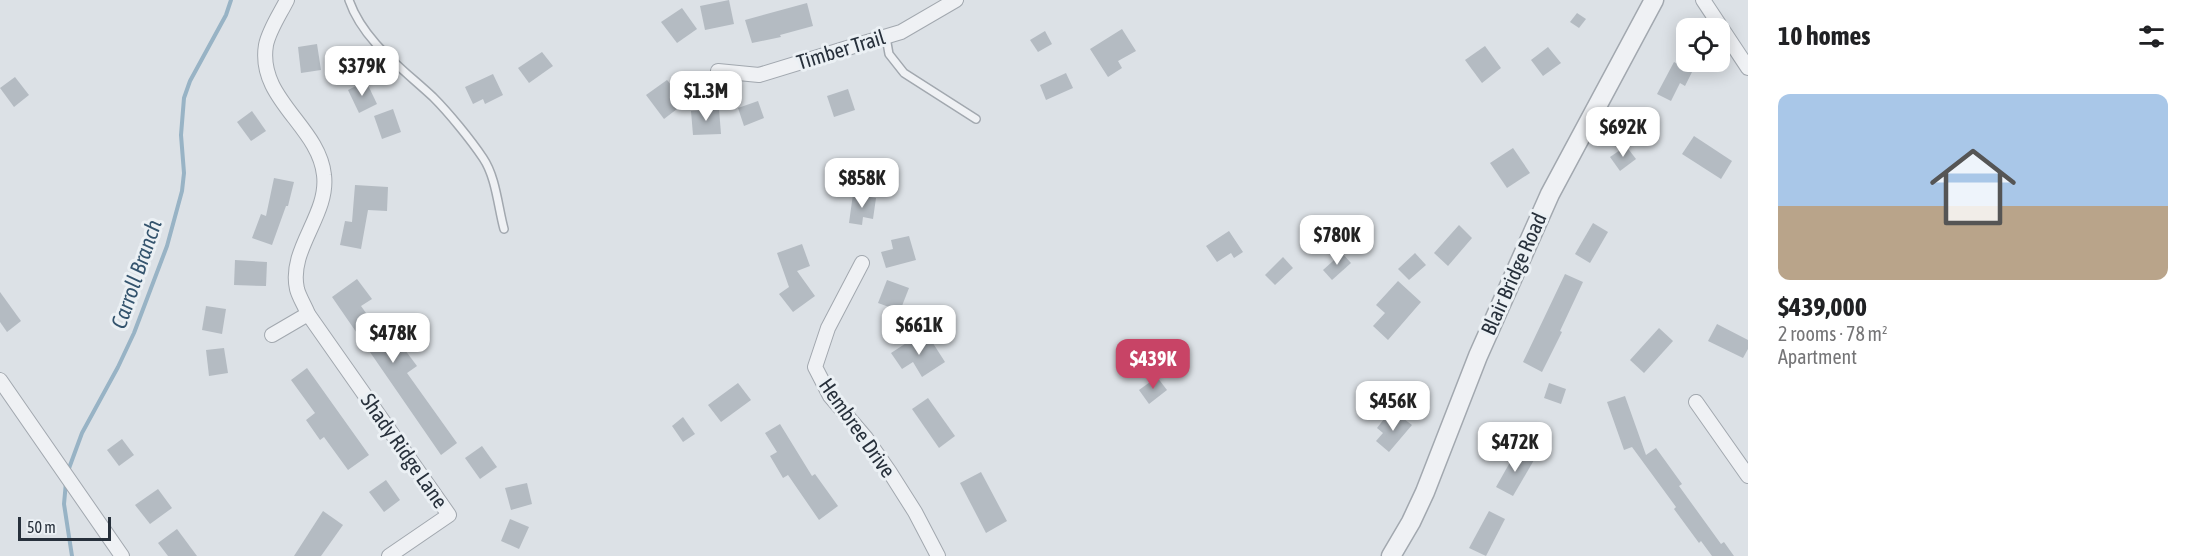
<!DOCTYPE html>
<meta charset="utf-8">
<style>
:root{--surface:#fff;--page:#f6f6f6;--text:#202124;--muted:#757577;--line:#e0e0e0;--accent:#c84466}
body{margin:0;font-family:"Asap Condensed",sans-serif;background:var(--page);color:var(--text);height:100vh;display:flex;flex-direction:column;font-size:22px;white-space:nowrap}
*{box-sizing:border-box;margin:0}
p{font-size:20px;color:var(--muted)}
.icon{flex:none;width:33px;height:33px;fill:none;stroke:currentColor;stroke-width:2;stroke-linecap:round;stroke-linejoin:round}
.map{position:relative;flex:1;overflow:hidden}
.drawer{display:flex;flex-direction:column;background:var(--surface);width:450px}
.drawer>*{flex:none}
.controls{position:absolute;left:1676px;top:18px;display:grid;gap:12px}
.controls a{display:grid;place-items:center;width:54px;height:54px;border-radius:12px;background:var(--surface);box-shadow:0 3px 15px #0003;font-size:30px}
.scale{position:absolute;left:18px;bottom:15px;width:93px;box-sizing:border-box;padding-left:6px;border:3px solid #27303b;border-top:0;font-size:16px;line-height:21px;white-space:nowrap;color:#27303b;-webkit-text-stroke:4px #ebf0f4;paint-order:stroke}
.price{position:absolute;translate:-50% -51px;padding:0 14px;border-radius:12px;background:#fff;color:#222;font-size:20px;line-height:39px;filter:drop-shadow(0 2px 3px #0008)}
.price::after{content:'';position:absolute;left:50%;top:36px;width:18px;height:14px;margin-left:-9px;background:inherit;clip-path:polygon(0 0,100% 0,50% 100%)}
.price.selected{background:var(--accent);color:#fff}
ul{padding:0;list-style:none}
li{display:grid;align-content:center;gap:12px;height:318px;padding:0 30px}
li+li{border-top:2px solid var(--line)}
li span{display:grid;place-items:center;height:186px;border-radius:12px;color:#555}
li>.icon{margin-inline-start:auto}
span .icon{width:108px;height:108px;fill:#fffc;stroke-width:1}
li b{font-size:26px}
h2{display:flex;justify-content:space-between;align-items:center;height:72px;padding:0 30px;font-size:26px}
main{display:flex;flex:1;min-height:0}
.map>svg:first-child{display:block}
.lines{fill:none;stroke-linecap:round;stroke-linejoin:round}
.stream{stroke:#98b3c5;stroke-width:4}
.building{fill:#b4bbc2}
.service-casing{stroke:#a2a8af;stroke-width:10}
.minor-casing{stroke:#a2a8af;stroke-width:16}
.tertiary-casing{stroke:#a2a8af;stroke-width:21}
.service{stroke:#eff1f4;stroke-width:7}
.minor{stroke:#eff1f4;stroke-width:14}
.tertiary{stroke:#eff1f4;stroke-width:18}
.labels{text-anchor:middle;stroke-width:6;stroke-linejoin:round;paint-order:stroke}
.street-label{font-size:21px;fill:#27303b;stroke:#ebf0f4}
.water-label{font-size:22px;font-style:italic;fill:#33536d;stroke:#ebf0f4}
</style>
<main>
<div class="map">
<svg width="1748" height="556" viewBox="0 0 1748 556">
<rect width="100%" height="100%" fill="#dce1e6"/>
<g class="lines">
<g class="stream">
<polyline points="68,471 82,433 118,367 134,333 167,246 182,191 184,173 181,135 184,98 190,81 226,15 231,0"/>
<polyline points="66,482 64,504 72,556"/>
</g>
</g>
<g class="building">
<polygon points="729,0 734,24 705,30 700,6"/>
<polygon points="807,3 813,26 780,35 781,37 752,43 745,20"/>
<polygon points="682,8 697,29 677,43 661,22"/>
<polygon points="1577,13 1586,19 1579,28 1570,22"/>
<polygon points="1122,29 1136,51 1118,61 1122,68 1108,77 1090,49"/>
<polygon points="1045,31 1052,44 1038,52 1030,40"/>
<polygon points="317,44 321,70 301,73 298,47"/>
<polygon points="1485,46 1501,68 1482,83 1465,60"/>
<polygon points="1548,47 1561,63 1543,76 1531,60"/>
<polygon points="542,52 553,66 529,83 518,68"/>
<polygon points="1674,62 1692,72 1685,86 1680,83 1671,101 1657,94"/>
<polygon points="1066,73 1073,88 1046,100 1040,85"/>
<polygon points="493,74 503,95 485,104 483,99 473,104 465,87"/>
<polygon points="15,77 29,95 14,107 0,88"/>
<polygon points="667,80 686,102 664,119 646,95"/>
<polygon points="366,81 377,104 359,113 348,90"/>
<polygon points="848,89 855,110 834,117 827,96"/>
<polygon points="758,101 764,118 744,126 738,108"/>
<polygon points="393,109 401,132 382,139 374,116"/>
<polygon points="719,109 721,134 693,135 691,111"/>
<polygon points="252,111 266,131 251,141 237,122"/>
<polygon points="1694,136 1732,161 1721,179 1682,154"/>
<polygon points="1626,146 1636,159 1620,171 1610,157"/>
<polygon points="1513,148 1530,173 1507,188 1490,163"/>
<polygon points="274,178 294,182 288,206 286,206 272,245 252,238 261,214 266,216"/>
<polygon points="355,185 388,187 387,211 368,210 361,249 340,245 345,221 352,222"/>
<polygon points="853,194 876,198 873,219 863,217 862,225 849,223"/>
<polygon points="1593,223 1608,232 1590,263 1575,254"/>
<polygon points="1459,225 1472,238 1448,266 1434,253"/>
<polygon points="1229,231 1243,252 1234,258 1231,253 1217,262 1206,246"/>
<polygon points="909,236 916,260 886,268 881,252 893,249 891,240"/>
<polygon points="802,244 810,266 797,271 815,296 793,312 779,294 789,287 777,253"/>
<polygon points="1342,253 1351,263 1332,280 1323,270"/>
<polygon points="1415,253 1426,265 1409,280 1398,269"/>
<polygon points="1283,257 1293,268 1275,285 1265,275"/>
<polygon points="235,260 267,262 266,286 234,285"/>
<polygon points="1565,274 1583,282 1560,331 1562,332 1542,372 1523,362"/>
<polygon points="357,279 372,299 361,306 394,352 402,346 417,366 407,373 457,443 441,455 332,297"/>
<polygon points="887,280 909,288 900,311 878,303"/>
<polygon points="1398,281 1421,302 1388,340 1373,326 1385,313 1376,305"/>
<polygon points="0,292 21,321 7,332 0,322"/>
<polygon points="206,306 226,309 222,334 202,330"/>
<polygon points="1717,324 1748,340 1748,349 1743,358 1708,341"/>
<polygon points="1659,328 1673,341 1644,373 1630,360"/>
<polygon points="929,337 945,362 922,377 913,362 902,369 891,353 914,338 918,345"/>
<polygon points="224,348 228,373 209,376 206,350"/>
<polygon points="307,368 369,455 348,470 324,437 320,440 306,420 315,413 291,380"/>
<polygon points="1157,377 1167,390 1149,404 1139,390"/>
<polygon points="738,383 751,400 721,422 708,405"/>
<polygon points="1549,383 1566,389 1561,404 1544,398"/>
<polygon points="1625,396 1646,455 1656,448 1682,484 1679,486 1721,544 1724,542 1734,556 1712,556 1701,541 1699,543 1674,509 1676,507 1632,447 1624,450 1607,402"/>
<polygon points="928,398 955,436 939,448 912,409"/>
<polygon points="1396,413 1412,425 1389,452 1376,441 1383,433 1377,428 1384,419 1388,423"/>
<polygon points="683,417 695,434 683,442 672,426"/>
<polygon points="780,424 812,476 815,474 838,506 819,520 788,475 783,478 770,456 777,452 765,433"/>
<polygon points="122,439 134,455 119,466 107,450"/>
<polygon points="482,446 497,467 480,479 465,458"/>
<polygon points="1517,450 1534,460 1513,496 1496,487"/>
<polygon points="981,472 1007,521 986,533 960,483"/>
<polygon points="386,480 400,500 384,512 369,492"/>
<polygon points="527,483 532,504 511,510 505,488"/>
<polygon points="158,489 172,508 150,524 135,505"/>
<polygon points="323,511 343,525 321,556 294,556"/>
<polygon points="1489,511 1505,519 1486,556 1469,548"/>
<polygon points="510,519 529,527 519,549 501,541"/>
<polygon points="177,529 197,556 168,556 158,543"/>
</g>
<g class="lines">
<defs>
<g id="service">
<path d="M 349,0 C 363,41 403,69 433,97 C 449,113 471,140 483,158 C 496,177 498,207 504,229"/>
<polyline points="886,37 889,54 904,73 976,119"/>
</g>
<g id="minor">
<path d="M 287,0 C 280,14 269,30 266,45 C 257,99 319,126 324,175 C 329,215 288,249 297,289 C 299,297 305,306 308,314 L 449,515 L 389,556"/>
<polyline points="1703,0 1748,68"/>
<polyline points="718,71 759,75 844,49 901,32 956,0"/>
<polyline points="862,263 828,328 815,367 830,396 866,438 889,471 915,512 938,556"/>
<polyline points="272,335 308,314"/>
<polyline points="0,380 122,556"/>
<polyline points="1696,402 1748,476"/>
</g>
<polyline id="tertiary" points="1391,556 1411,522 1425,492 1478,356 1550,194 1654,0"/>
</defs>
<use href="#service" class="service-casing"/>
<use href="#minor" class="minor-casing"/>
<use href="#tertiary" class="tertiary-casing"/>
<use href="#service" class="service"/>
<use href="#minor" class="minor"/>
<use href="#tertiary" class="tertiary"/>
</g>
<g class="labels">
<g class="street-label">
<text transform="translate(841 50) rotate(-17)" y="7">Timber Trail</text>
<text transform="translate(1514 274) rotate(-66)" y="7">Blair Bridge Road</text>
<text transform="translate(857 428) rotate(55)" y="7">Hembree Drive</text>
<text transform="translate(404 451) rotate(55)" y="7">Shady Ridge Lane</text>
</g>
<g class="water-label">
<text transform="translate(136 274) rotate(-71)" y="8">Carroll Branch</text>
</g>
</g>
</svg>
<div class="controls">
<a><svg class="icon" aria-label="locate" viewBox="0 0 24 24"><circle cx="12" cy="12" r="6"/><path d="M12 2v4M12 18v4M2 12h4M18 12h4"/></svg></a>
</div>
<div class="scale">50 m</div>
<b class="price" style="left:362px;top:97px">$379K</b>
<b class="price" style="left:706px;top:122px">$1.3M</b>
<b class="price" style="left:1623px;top:158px">$692K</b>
<b class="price" style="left:862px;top:209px">$858K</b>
<b class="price" style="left:1337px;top:266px">$780K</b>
<b class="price" style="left:919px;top:356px">$661K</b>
<b class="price" style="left:393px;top:364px">$478K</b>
<b class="price selected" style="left:1153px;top:390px">$439K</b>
<b class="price" style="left:1393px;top:432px">$456K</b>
<b class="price" style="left:1515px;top:473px">$472K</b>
</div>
<section class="drawer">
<h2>10 homes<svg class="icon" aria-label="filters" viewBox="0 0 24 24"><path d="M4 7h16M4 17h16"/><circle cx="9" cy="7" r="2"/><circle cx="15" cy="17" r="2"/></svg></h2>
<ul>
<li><span style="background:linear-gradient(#a9c7e8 60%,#b9a48a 0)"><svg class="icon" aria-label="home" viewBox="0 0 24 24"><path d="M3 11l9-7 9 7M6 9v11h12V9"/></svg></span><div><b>$439,000</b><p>2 rooms · 78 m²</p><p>Apartment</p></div></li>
</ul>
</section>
</main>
